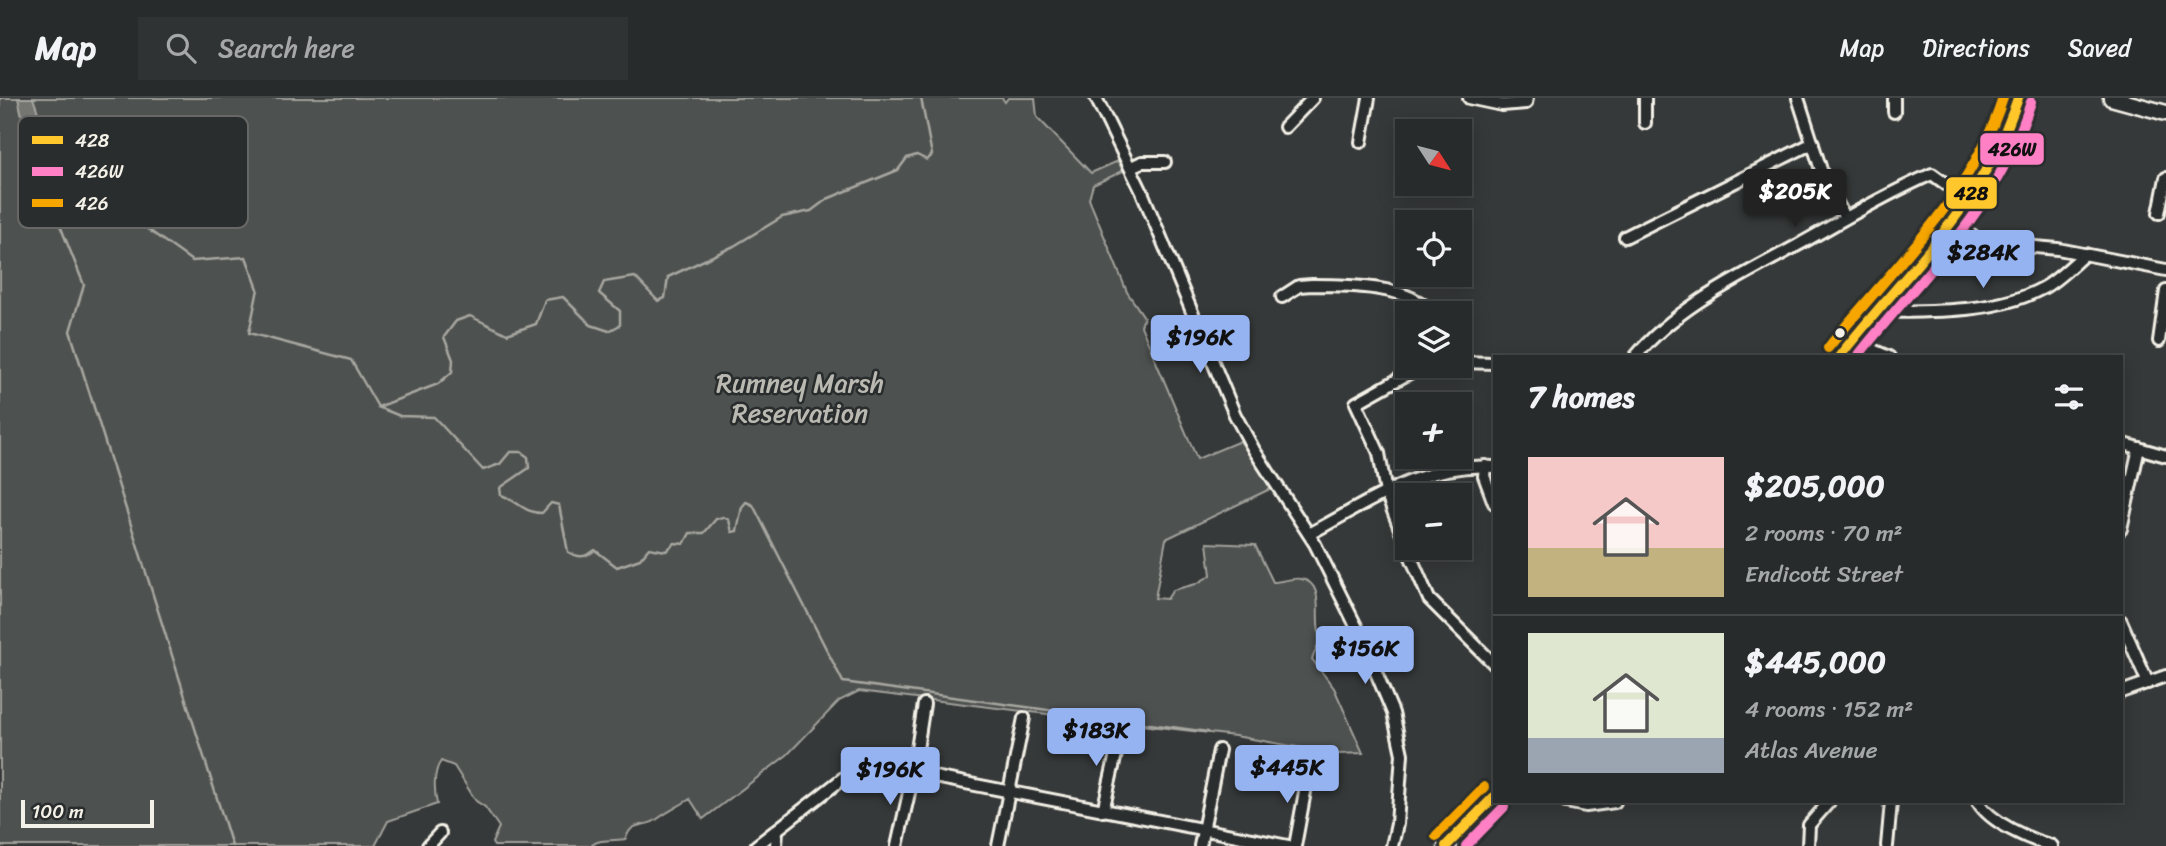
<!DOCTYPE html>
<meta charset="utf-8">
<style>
:root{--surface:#282b2b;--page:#303333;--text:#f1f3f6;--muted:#a5a7a9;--line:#444747;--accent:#95b2f1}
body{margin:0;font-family:Sriracha,sans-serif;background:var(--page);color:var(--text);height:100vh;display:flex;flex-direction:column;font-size:26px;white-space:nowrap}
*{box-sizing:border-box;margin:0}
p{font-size:23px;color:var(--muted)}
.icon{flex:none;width:38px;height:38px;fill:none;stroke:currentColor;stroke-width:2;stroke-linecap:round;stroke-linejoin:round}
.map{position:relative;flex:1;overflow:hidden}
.drawer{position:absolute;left:1493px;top:257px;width:630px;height:448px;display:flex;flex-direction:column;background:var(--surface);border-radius:0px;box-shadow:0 4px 18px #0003,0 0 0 2px var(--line)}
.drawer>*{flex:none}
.needle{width:46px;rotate:126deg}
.buttons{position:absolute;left:1395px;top:21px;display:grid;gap:14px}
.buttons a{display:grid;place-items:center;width:77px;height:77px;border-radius:0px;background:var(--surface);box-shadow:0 4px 18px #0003,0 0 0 2px var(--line);font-size:35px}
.scale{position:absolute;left:21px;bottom:18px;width:133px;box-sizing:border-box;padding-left:7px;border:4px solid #f4f1e8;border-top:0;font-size:19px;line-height:24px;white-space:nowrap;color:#f4f1e8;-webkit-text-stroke:5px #2a2d2e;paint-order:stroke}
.price{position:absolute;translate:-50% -60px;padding:0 16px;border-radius:7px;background:var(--accent);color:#111;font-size:23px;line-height:46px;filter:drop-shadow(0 2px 4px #0008)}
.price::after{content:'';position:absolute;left:50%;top:42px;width:21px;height:16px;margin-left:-10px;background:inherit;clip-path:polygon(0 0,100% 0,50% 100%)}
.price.current{background:#222;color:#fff}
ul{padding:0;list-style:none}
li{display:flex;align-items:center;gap:21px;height:175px;padding:0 35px}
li+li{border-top:2px solid var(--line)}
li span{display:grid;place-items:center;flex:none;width:196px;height:140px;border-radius:0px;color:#555}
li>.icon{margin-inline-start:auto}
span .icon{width:84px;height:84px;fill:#fffc;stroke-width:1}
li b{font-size:30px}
h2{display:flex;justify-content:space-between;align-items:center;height:84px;padding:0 35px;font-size:30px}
header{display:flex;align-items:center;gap:42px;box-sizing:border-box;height:98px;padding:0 35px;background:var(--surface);border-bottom:2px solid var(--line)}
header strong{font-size:33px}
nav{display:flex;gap:38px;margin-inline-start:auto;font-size:24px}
.search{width:490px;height:63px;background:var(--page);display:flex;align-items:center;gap:18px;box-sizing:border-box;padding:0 24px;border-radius:0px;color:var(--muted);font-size:26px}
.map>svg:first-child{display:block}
.green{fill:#4e514f;stroke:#a1a19c;stroke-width:2}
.water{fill:#757572;stroke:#a8a7a1;stroke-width:2}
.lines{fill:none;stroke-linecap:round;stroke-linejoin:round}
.stream{stroke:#a8a7a1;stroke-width:2.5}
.street-casing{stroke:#f4f1e8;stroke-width:16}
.secondary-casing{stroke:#f4f1e8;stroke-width:19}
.street{stroke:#2a2d2e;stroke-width:10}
.secondary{stroke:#2a2d2e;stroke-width:14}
.bus-1-casing{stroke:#2a2d2e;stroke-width:16}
.bus-2-casing{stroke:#2a2d2e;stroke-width:16}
.bus-3-casing{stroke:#2a2d2e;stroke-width:16}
.bus-1{stroke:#ffc72c;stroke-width:10}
.bus-2{stroke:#ff80c5;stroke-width:10}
.bus-3{stroke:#f7a600;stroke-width:10}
.bus-dot{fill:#f4f1e8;stroke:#2a2d2e;stroke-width:2.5}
.labels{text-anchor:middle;stroke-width:5;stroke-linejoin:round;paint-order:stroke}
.park-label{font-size:26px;fill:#bab9b2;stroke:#2a2d2e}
.key{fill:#2a2d2e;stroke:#676866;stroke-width:2}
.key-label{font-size:19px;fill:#f4f1e8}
.line-badge{stroke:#2a2d2e;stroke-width:2.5}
.pale-badge-label{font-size:19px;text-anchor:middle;font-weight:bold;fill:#111}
</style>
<header>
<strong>Map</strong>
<div class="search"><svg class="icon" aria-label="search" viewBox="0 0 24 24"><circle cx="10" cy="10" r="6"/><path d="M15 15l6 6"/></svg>Search here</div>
<nav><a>Map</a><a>Directions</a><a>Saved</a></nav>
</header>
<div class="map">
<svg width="2166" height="748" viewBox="0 0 2166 748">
<rect width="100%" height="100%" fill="#363939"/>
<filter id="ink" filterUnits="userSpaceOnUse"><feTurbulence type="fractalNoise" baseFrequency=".0143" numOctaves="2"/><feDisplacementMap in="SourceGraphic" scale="14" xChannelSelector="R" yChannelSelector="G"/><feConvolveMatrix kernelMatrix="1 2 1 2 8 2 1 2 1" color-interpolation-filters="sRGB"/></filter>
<g filter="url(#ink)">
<path class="green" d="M 0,0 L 1002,0 L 1005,4 L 1008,0 L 1035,0 L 1037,19 L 1091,75 L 1118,63 L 1123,73 L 1093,87 L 1089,101 L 1127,194 L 1144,219 L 1141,228 L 1197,361 L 1240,343 L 1272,390 L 1166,441 L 1155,500 L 1167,501 L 1173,492 L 1196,486 L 1211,477 L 1207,445 L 1255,447 L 1273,484 C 1283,484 1292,479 1301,481 C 1328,485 1312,525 1321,540 L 1312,561 L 1334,590 L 1363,655 L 1338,656 L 1235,638 L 1115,624 C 1102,634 1099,642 1081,637 L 1080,620 L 859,593 L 839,603 L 787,657 L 703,721 L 690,701 C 679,708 667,714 656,722 C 645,730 631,722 626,741 C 615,743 599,740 591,748 L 494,748 L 492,745 L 499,729 L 485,709 L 476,703 L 454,668 L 441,663 C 433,674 434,693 437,706 L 388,723 L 375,748 L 0,748 Z"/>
<polygon class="water" points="18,0 33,0 62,83 45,94 38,81 32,38 24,27"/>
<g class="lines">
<g class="stream">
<polyline points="28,29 33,46"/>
<polyline points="51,88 93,92 192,163 246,159 258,191 249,235 351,262 378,309 438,286 452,274 453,262 444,239 456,223 470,218 507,236 536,226 545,202 563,199 591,227 609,233 620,227 620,213 599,195 604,184 635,179 658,203 665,200 668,179 734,148 782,119 811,113 827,101 898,72 907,60 917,57 927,62 932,57 921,0"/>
<polyline points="45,90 84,187 70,233 232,748"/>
<path d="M 378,309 L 400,318 L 434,319 L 483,372 L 500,366 L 510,354 L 521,354 L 528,359 L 529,370 L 500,390 L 501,397 C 517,402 523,415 542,415 L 551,405 L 559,407 L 568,454 C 579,460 585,460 595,452 L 617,469 L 640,461 L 649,450 L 666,453 L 675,445 L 684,446 L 690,435 L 704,435 L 716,421 L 723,419 L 729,422 L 732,434 L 737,433 L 742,409 L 746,404 L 753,407 L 843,584 L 1208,634"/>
</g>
<defs>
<g id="street">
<polyline points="1096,0 1142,94 1235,317 1254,352 1315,446 1360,536 1393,615 1402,656 1397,726 1392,748"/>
<polyline points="1469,0 1502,7 1526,5 1527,0"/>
<polyline points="1798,0 1823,78 1845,120"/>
<polyline points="1894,14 1894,0"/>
<polyline points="1645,25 1645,0"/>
<polyline points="1285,29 1313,0"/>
<polyline points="1361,44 1369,0"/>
<polyline points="1131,69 1142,64 1165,64"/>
<polyline points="2159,115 2166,80"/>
<polyline points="1953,123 1981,144 2058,151 2166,172"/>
<polyline points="1625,139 1813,45"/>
<path d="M 1282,199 L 1299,188 L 1312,187 C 1346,187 1411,187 1431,215"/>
<path d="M 1877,214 C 1930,213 1995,216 2043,190 C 2058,182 2072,167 2085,156"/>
<polyline points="1852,243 1889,259"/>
<polyline points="2159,243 2166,193"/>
<path d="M 1635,259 C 1677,208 1742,178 1798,147 C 1843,122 1886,96 1932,76 L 1969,103"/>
<polyline points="1460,264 1494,265"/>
<polyline points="2121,345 2166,358"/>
<polyline points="1485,368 1484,378 1494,405"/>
<polyline points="2121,431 2139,350"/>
<path d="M 1309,436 C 1370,404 1423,364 1494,369"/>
<polyline points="1407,449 1386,395 1379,355 1356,305 1422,268"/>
<polyline points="1407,450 1429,501 1494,566"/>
<polyline points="2121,523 2148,585"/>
<polyline points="2121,594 2166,578"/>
<polyline points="1566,704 1586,708 1615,704"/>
<path d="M 1978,704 C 1991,725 2028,741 2052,748"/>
<polyline points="1103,713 1121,634"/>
<polyline points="428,748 440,735"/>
<polyline points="756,748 851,674 873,667 1288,748"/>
<polyline points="776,748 777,732"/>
<polyline points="897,748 913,677 924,606"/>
<polyline points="998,748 1024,620"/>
<polyline points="1200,748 1219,652"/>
<polyline points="1295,748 1309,672"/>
<polyline points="1808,748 1809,727 1829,704"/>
<polyline points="1887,748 1891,704"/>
</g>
<g id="secondary">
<polyline points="2111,0 2166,15"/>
<path d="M 1839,259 C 1901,174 1993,106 2018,0"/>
<polyline points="1446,748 1494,699"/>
</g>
</defs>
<use href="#street" class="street-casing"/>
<use href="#secondary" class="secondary-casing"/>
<use href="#street" class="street"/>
<use href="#secondary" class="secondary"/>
<defs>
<g id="bus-1">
<path d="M 1839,259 C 1908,171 1982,110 2018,0"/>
<polyline points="1446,748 1494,699"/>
</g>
<g id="bus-2">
<path d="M 1857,259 C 1926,171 1995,116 2031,4"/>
<polyline points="1466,748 1504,709"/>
</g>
<g id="bus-3">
<path d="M 1828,250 C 1892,169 1971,101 2003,0"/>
<polyline points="1436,738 1484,689"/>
</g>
</defs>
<use href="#bus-1" class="bus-1-casing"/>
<use href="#bus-2" class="bus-2-casing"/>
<use href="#bus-3" class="bus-3-casing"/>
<use href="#bus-1" class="bus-1"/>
<use href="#bus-2" class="bus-2"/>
<use href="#bus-3" class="bus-3"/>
</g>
</g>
<circle class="bus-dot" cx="1840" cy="235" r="6"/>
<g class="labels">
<g class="park-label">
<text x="800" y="294">Rumney Marsh<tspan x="800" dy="30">Reservation</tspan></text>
</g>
</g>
<rect x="18" y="18" width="230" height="112" rx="10" class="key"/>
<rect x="32" y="38" width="31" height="8" fill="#ffc72c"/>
<rect x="32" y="69" width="31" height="9" fill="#ff80c5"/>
<rect x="32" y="101" width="31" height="8" fill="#f7a600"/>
<g class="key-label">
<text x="75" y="49">428</text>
<text x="75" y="80">426W</text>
<text x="75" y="112">426</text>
</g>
<g class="line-badge">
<rect x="1979" y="34" width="66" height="34" rx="7" fill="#ff80c5"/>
<rect x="1945" y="78" width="53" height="34" rx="7" fill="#ffc72c"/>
</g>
<g class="pale-badge-label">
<text x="2012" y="58">426W</text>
<text x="1971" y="102">428</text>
</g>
</svg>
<div class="buttons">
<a><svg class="needle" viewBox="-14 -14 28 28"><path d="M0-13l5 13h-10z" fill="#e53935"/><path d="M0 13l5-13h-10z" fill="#a5a7a9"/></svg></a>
<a><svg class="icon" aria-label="locate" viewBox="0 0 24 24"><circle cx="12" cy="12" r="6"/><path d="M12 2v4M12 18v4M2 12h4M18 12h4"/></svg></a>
<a><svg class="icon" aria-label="layers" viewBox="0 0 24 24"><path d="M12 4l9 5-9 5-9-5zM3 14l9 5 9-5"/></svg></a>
<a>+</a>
<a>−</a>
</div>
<div class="scale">100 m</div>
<b class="price current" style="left:1795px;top:131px">$205K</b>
<b class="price" style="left:1983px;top:192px">$284K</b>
<b class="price" style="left:1200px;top:277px">$196K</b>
<b class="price" style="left:1365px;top:588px">$156K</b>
<b class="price" style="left:1096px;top:670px">$183K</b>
<b class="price" style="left:1287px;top:707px">$445K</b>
<b class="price" style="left:890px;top:709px">$196K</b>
<section class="drawer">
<h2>7 homes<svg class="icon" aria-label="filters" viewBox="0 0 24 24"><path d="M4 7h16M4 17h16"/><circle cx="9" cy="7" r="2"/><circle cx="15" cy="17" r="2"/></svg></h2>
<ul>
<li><span style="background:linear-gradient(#f6c9c9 65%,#c2b280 0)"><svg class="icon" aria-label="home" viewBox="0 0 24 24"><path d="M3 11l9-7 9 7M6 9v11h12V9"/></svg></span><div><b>$205,000</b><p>2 rooms · 70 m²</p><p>Endicott Street</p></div></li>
<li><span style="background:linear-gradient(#dfe7d0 75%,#9aa5b1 0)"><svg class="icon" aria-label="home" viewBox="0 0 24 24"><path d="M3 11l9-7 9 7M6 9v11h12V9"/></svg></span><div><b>$445,000</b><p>4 rooms · 152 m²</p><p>Atlas Avenue</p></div></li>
</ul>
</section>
</div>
